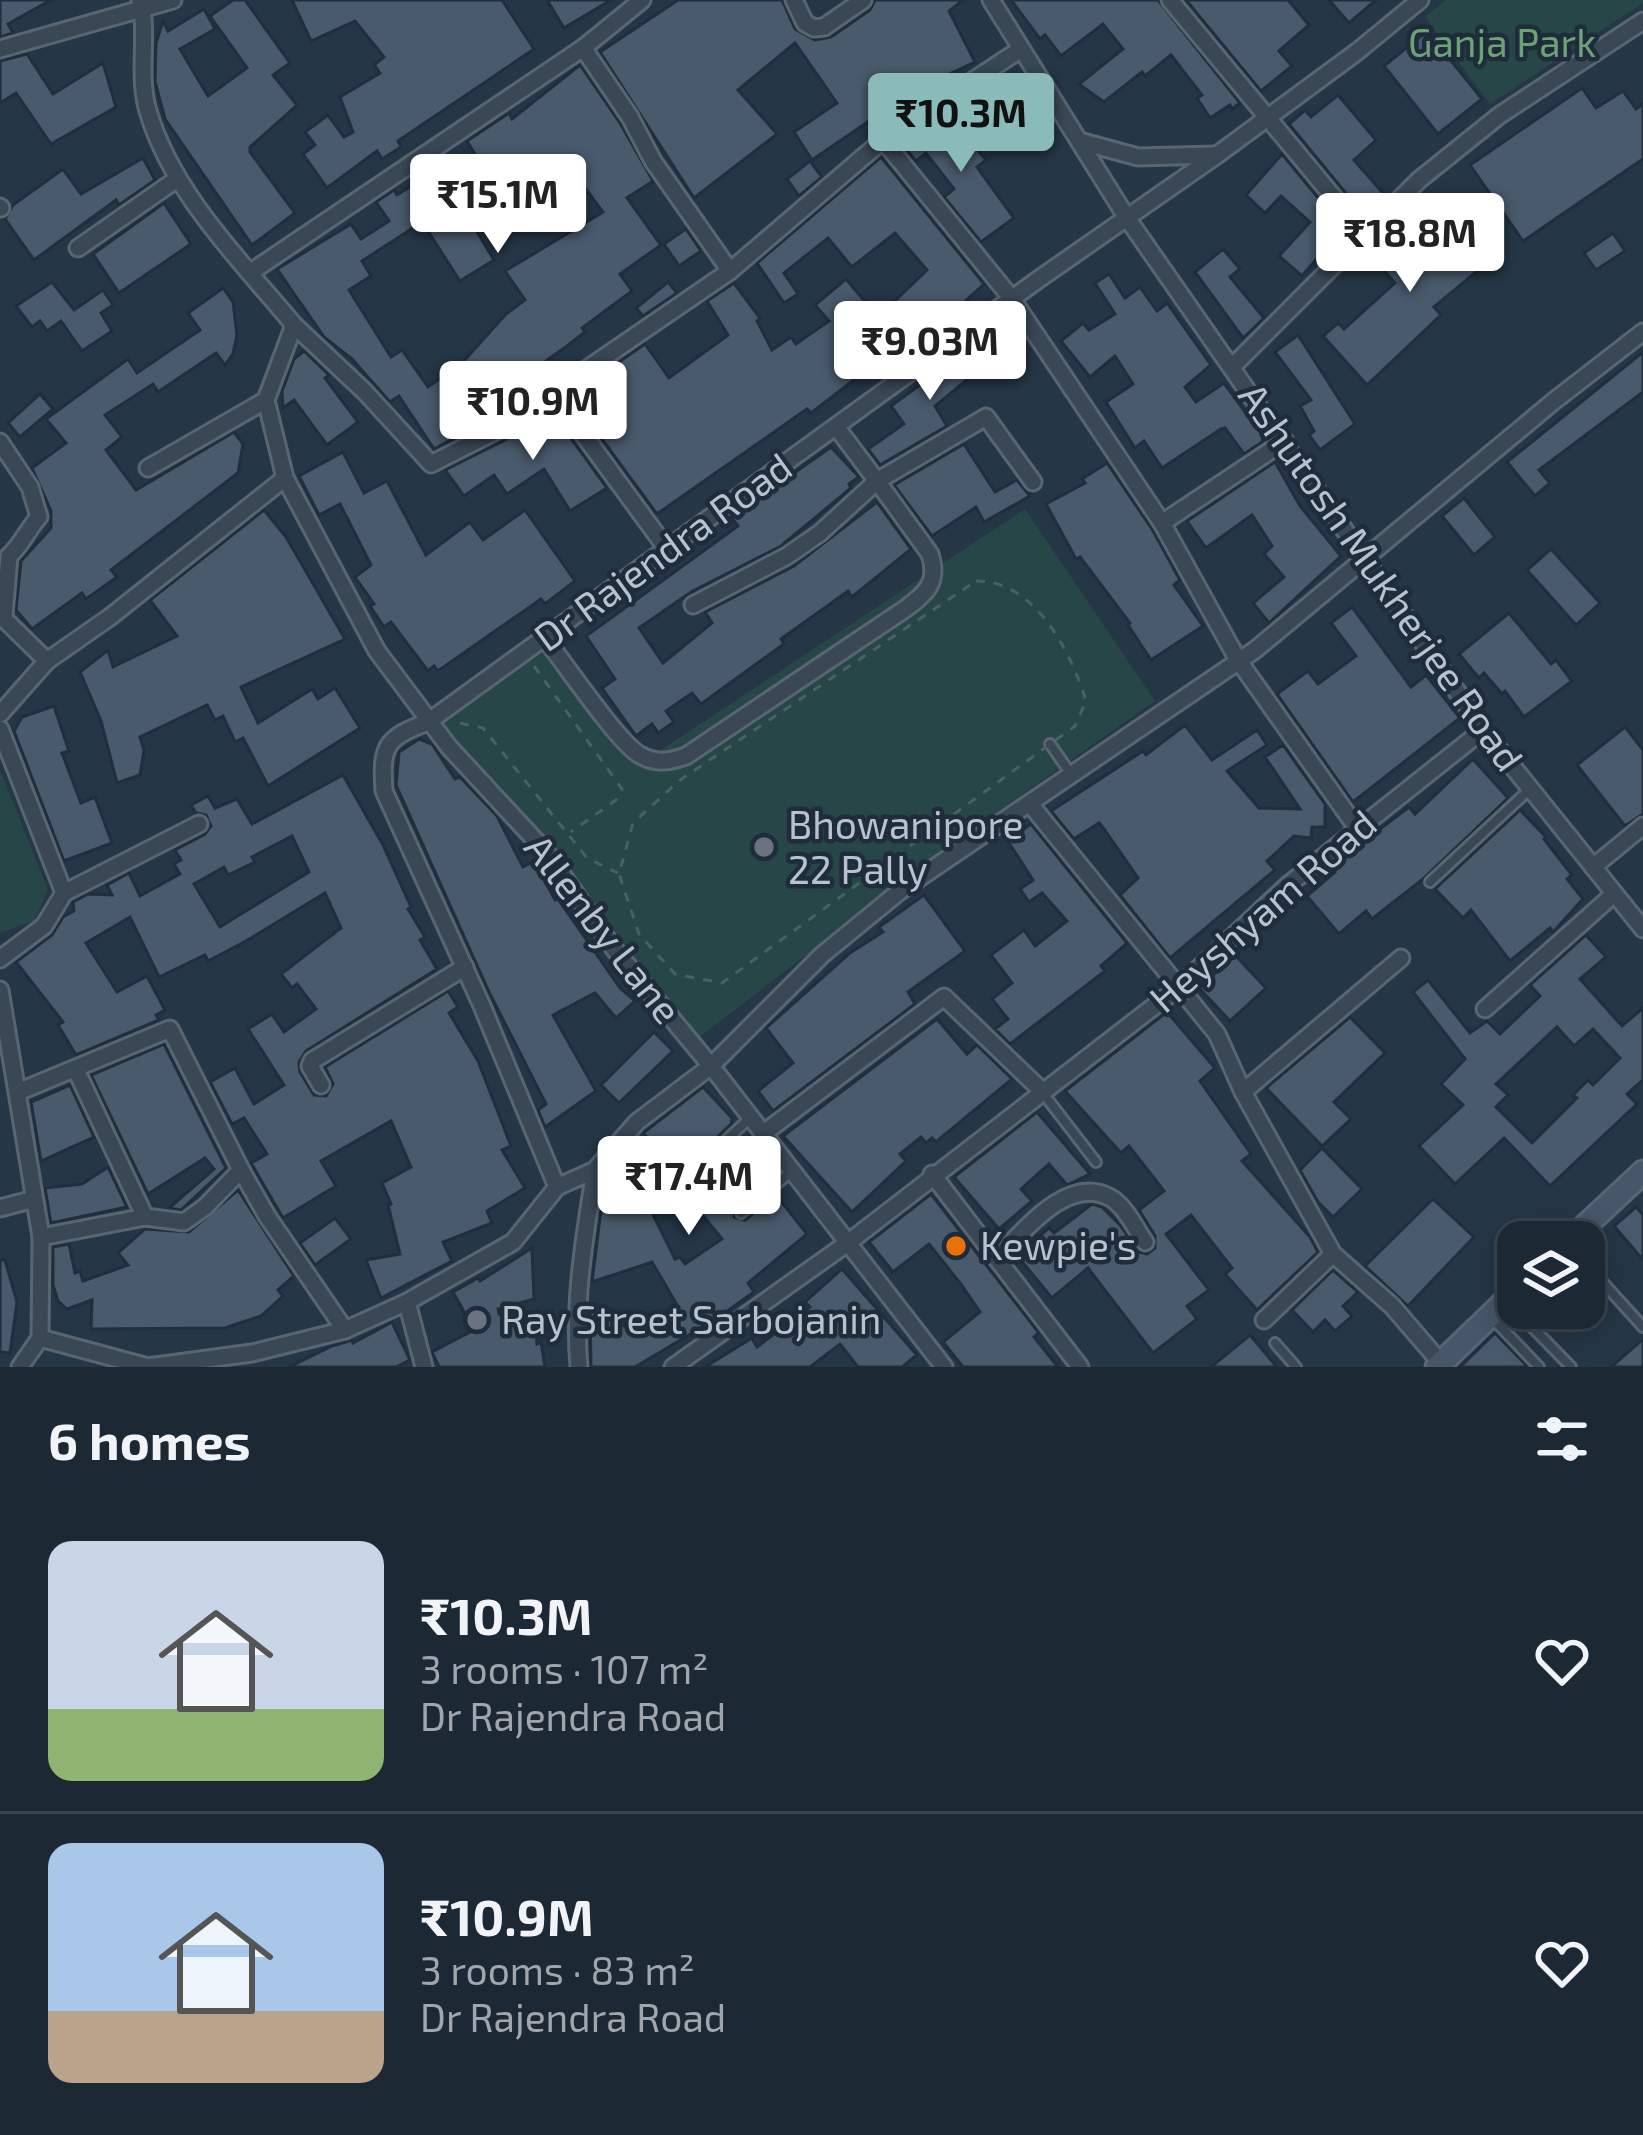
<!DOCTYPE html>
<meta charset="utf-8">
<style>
:root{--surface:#1c2834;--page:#25303c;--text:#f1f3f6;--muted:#a0a6ac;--line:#3a444f;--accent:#8bbbb9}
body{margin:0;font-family:"Exo 2",sans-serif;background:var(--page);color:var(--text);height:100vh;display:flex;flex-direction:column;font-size:45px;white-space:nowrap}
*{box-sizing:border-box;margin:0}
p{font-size:39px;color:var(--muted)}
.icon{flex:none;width:66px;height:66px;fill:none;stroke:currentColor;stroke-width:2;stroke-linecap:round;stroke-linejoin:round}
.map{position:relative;height:1367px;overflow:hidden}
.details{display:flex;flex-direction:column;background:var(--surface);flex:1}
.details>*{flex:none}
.tools{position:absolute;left:1497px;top:1221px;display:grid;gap:24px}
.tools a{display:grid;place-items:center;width:108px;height:108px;border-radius:24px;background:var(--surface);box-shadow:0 6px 30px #0003,0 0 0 3px var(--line);font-size:60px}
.price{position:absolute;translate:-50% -102px;padding:0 27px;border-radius:12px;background:#fff;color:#222;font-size:39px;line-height:78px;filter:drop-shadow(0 3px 6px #0008)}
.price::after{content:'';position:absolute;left:50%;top:72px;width:36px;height:27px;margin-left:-18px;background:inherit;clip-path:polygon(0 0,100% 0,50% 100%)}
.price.on{background:var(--accent);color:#111}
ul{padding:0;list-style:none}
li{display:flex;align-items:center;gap:36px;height:300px;padding:0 48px}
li+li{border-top:3px solid var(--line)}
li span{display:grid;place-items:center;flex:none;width:336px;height:240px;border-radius:24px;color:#555}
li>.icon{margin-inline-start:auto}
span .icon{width:144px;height:144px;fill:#fffc;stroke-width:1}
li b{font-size:51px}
h2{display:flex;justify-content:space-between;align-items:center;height:144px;padding:0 48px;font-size:51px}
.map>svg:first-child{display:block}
.green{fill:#274647}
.building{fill:#495a6d;stroke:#202e3d;stroke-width:3;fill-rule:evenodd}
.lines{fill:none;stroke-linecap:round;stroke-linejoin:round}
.lane-casing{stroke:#586573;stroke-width:14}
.street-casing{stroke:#586573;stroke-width:21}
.secondary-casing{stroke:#586573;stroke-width:27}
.path{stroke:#466263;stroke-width:3;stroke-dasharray:9 9;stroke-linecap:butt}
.lane{stroke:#3a4755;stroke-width:8}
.street{stroke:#3a4755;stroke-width:15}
.secondary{stroke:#475669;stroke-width:21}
.worship-dot{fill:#6b7280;stroke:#1e2c3b;stroke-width:4.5}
.food-dot{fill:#e8710a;stroke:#1e2c3b;stroke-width:4.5}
.labels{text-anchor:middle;stroke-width:9;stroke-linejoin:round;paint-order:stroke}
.park-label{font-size:39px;fill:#6da275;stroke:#1e2c3b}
.street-label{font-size:39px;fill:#b8c2cf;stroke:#1e2c3b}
.poi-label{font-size:39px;fill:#b8c2cf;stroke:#1e2c3b;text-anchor:start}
</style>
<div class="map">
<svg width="1643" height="1367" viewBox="0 0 1643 1367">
<rect width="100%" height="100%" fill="#253646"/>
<g class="green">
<polygon points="1446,0 1643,0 1643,3 1490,104 1425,17"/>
<polygon points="1025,509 1155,701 939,853 697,1039 437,724 543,643 641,763"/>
<polygon points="0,770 48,890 35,920 0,933"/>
</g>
<g class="building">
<polygon points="0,0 51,0 8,24 13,33 0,37"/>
<polygon points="233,0 245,0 290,63 273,75 297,105 250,147 250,152 295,213 252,245 165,119 155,82 156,43 163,21 168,31 204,9 215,29 180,49 208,96 247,68 210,16"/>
<polygon points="292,0 502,0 534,49 398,141 401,147 382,159 377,151 327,188 303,154 315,145 305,132 328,115 344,137 353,132 340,97 380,73 374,65 384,57 355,21 311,41"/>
<polygon points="547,0 611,0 564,28"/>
<polygon points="678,0 782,0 795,29 815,40 831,37 870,10 875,0 963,0 949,11 975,62 913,91 812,160 794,132 837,103 795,43 738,90 777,134 694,198 600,52"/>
<polygon points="1011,0 1158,0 1240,103 1232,109 1230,105 1210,118 1197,98 1202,95 1171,55 1145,76 1142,72 1104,102 1079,84 1123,49 1103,24 1061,56 1045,35 1040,39"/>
<polygon points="1186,0 1288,0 1309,25 1279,51 1292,66 1261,91"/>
<polygon points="1329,0 1376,0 1349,23"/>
<polygon points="1427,31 1482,99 1438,134 1384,66"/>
<polygon points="27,54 53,94 103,63 116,107 51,144 16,93 0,103 0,61"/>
<polygon points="580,65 620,123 653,181 627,198 661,245 620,274 632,291 582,328 585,332 567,346 525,376 520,370 491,397 502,412 434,449 399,396 390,402 352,359 324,337 277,269 351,224 361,239 389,221 376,202 394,190 397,195 419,181 429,197 437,193 440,198 452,190 494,260 460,281 422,222 362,261 371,276 349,290 391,357 402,350 428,387 460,365 506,314 525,300 505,271 603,212 582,184 519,217 487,156 479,161 467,141 509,113 512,119"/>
<polygon points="1582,88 1596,108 1623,91 1636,109 1643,104 1643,159 1523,241 1470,165"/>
<polygon points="1338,95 1376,140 1354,160 1384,194 1362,213 1289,124 1305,110 1311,117"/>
<polygon points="946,113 986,160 977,167 1014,218 981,242 944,197 954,189 926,153 916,161 901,143"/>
<polygon points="1282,154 1343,228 1302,276 1279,256 1310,222 1281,196 1265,213 1246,195"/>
<polygon points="881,157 984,284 920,343 911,334 873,370 871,367 811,413 807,409 657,514 579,408 592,400 582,387 645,344 669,378 728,335 707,301 734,283 760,318 757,321 772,350 791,337 796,344 829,321 815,305 846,279 878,317 927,270 895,233 852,267 828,238 784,273 798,294 784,303 757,263"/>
<polygon points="143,158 155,180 119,205 116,200 34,260 5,219 13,205 63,169 81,194"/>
<polygon points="810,161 822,177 799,196 787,179"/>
<polygon points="164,203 191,244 119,293 93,254"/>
<polygon points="1445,206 1492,259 1434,307 1441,315 1367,385 1323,336 1338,323 1344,329 1395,283 1379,265"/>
<polygon points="686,229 701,251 679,266 664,244"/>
<polygon points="1613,233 1625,251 1596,270 1584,253"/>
<polygon points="1223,249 1240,269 1230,277 1264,318 1243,338 1195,272"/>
<polygon points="1109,274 1125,298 1140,287 1157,311 1167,303 1211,365 1185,387 1196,402 1224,383 1263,436 1262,442 1244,454 1225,428 1221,429 1162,468 1144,441 1135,448 1106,402 1133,384 1115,356 1090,377 1061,341 1083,323 1089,330 1115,314 1095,283"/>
<polygon points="52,282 74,310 103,290 113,305 101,313 112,331 82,351 61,321 47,331 40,321 32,327 16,306"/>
<polygon points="668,282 677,293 643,316 636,308"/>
<polygon points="223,288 233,302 237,335 233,354 225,365 216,353 158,392 153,384 105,415 122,437 106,450 136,490 234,432 243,444 238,473 111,570 117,577 86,599 82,593 32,629 16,610 21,561 51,528 51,511 32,468 66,443 46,419 128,359 137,373 200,330 188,313"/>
<polygon points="1298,335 1355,424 1320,450 1309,435 1314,431 1300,406 1311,400 1275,352"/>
<polygon points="984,338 997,355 935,406 947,426 880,465 868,449 904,424 891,406"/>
<polygon points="304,351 329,375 325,378 358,422 327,445 294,400 283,408 282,391 294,359"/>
<polygon points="1643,352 1643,392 1539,470 1550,483 1535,496 1507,462"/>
<polygon points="40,394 53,409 20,437 8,423"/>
<polygon points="550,409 607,488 570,511 544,469 507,494 494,475 464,496 445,470 505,440"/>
<polygon points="964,444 995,492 1017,480 1030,496 984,522 976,507 932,536 894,485"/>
<polygon points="831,447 859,477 849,484 851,488 781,546 691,592 639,628 663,663 712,623 705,612 794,566 877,502 911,549 852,597 848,591 781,639 784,644 701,704 692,693 666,711 674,722 658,733 652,724 636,736 602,688 615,679 586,636 738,526 731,517"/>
<polygon points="343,452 364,493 387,481 426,555 470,522 483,540 525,510 575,581 545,604 541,599 438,671 434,666 428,671 391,622 384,627 370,606 374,604 355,577 371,565 340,504 319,515 299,476"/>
<polygon points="1275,462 1300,506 1341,556 1269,623 1253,603 1284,577 1264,554 1272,546 1252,515 1206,548 1187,521"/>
<polygon points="1107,463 1152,529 1180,580 1174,585 1203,626 1151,660 1128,625 1130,623 1080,557 1076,559 1046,504 1085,483 1082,479"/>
<polygon points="1464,498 1495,537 1474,555 1442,516"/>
<polygon points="264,510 286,537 345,639 241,687 258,723 312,689 318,699 335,688 360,728 268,786 243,738 235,742 223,716 215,720 207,705 140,737 144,750 140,775 117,783 101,721 80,672 108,650 113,667 177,636 150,600"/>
<polygon points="1551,549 1600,603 1576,625 1527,570"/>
<polygon points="1352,607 1411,687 1426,675 1460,718 1353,802 1277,694 1308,671 1318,684 1356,656 1331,623"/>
<polygon points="1509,613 1551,664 1556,660 1572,681 1524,717 1505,691 1502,694 1484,673 1479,678 1459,654"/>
<polygon points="54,706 69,751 62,753 81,803 95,797 112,843 64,861 14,731 22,717"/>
<polygon points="1185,725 1212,760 1257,730 1267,745 1227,771 1259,808 1300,809 1265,757 1283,745 1325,804 1325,827 1312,827 1311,838 1294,836 1267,861 1275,870 1170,958 1120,895 1138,878 1104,829 1099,823 1074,839 1051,811 1143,751 1146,755"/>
<polygon points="1625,727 1643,750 1643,814 1625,826 1577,765"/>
<polygon points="419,739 432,744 455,779 460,777 497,816 523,867 534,861 555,900 558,899 620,988 635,1001 616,1018 595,993 553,1015 596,1091 545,1127 538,1110 546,1104 489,992 396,785 399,752"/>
<polygon points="1473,759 1508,798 1423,879 1372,919 1366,911 1339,934 1307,896 1335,872 1331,866 1409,807 1415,814"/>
<path d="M 343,775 L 383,845 L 411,907 L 408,909 L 425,937 L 420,940 L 437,969 L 306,1051 L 299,1062 L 300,1072 L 314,1095 L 326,1096 L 333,1084 L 325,1067 L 448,991 L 458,1007 L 449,1013 L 478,1061 L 511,1146 L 502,1150 L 525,1188 L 487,1211 L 492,1223 L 443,1242 L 452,1261 L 381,1298 L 366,1260 L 400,1254 L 388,1205 L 391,1204 L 382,1183 L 411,1167 L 391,1121 L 321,1161 L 336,1186 L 283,1218 L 251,1163 L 267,1154 L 244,1118 L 232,1124 L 210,1082 L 235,1068 L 254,1104 L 284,1085 L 248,1029 L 272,1014 L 284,1032 L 316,1009 L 297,984 L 292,988 L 281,974 L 341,928 L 325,893 L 246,941 L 208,961 L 205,955 L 159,977 L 130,917 L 86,943 L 117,992 L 147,976 L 165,1010 L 156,1015 L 159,1020 L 76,1055 L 58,1025 L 63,1022 L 16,962 L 52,935 L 63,917 L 74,911 L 73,902 L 88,894 L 112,895 L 107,885 L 129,873 L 140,896 L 180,874 L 174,864 L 181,860 L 175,850 L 205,834 L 211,826 L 206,815 L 196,813 L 191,805 L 208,796 L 215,808 L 237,799 L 252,824 ZM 292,836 L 309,872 L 220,927 L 194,884 L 224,867 L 228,875 L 255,862 L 252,857 Z"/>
<polygon points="1520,810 1546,837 1544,839 1572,875 1567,879 1583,899 1553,932 1550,928 1510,961 1471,910 1463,918 1435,889"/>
<polygon points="1031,824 1127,943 1101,966 1105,971 1010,1044 995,1029 1008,1019 992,999 1012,983 991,955 1024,930 1035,946 1067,921 1042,893 1029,902 1020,889 1033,880 1007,840"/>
<polygon points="924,895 965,951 908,992 915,1004 773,1111 758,1091 793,1063 766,1028 850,953 883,932 879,927"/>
<path d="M 1586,935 L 1606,957 L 1580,979 L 1622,1026 L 1643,1008 L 1643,1080 L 1627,1094 L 1637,1104 L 1550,1186 L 1504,1138 L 1455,1184 L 1419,1146 L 1463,1105 L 1441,1084 L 1465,1059 L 1413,992 L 1428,980 L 1470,1033 L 1487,1021 L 1500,1034 L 1540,996 L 1530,985 ZM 1557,1027 L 1574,1046 L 1593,1029 L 1620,1058 L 1593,1085 L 1588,1080 L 1573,1095 L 1577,1098 L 1532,1143 L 1496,1107 L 1508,1095 L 1496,1084 Z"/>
<polygon points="1235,955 1266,988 1230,1021 1199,988"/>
<polygon points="1167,1012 1215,1068 1200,1081 1251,1154 1242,1161 1310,1237 1318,1252 1257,1310 1225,1274 1232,1268 1191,1215 1166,1234 1209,1290 1187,1306 1197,1319 1153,1353 1088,1268 1052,1298 1019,1258 1019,1252 1037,1234 1039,1237 1049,1228 1054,1233 1092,1204 1102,1207 1120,1225 1139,1252 1147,1254 1155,1248 1155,1236 1139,1210 1164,1191 1129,1146 1121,1153 1065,1091"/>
<polygon points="1350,1017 1385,1053 1334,1102 1351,1119 1322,1146 1266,1088"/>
<polygon points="937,1019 967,1054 977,1045 1012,1079 936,1142 932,1138 926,1143 921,1137 900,1154 906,1161 852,1212 783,1136"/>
<polygon points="654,1032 673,1051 619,1103 601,1085"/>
<polygon points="164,1044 226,1168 181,1210 169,1208 214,1169 205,1158 148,1194 91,1075"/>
<polygon points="70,1085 94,1137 41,1161 31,1102"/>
<polygon points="703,1087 732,1118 731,1124 699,1155 698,1165 710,1167 741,1137 771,1174 735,1207 734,1217 745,1220 776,1195 807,1234 748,1283 754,1292 716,1319 635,1367 591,1367 590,1310 613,1309 615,1321 632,1330 677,1305 652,1262 592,1282 601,1210 617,1206 614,1200 640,1188 675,1259 680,1257 685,1264 722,1239 696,1207 699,1205 687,1190 692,1186 643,1133"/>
<polygon points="1037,1112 1090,1174 1067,1185 1049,1164 1021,1189 1032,1201 999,1229 954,1177"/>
<polygon points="1322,1148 1362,1189 1333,1217 1318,1202 1300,1170"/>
<polygon points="108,1167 127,1207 51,1223 45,1188 82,1184"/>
<polygon points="238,1190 294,1276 278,1290 283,1296 261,1316 225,1328 91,1329 92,1300 67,1309 58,1301 53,1285 53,1247 69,1244 75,1273 80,1271 83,1281 128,1265 118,1253 145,1229 189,1232"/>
<polygon points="931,1194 1039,1333 1034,1337 1058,1367 963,1367 943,1342 980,1312 960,1283 929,1244 893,1272 869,1242"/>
<polygon points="1433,1199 1474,1237 1408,1306 1365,1266"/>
<polygon points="1636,1207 1643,1215 1643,1260 1614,1226"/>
<polygon points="335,1218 351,1239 315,1265 300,1243"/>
<polygon points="532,1248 534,1299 498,1309 499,1314 535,1312 537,1344 541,1342 545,1367 439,1367 432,1352 474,1330 453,1292 478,1278 480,1281"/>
<polygon points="0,1260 5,1260 17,1302 10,1353 0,1352"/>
<polygon points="842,1269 917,1355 902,1367 858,1367 840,1344 810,1367 705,1367 752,1338 757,1347 810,1307 805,1302"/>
<polygon points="1333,1270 1358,1292 1343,1306 1352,1316 1335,1331 1325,1320 1313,1332 1292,1310"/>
<polygon points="392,1322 410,1360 396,1367 289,1367 332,1346 352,1340 353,1343"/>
<polygon points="1495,1333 1528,1367 1460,1367"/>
<polygon points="1250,1335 1277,1367 1211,1367"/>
<polygon points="1643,1339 1643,1367 1611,1367"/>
</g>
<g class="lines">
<defs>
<g id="lane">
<polyline points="1050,744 1071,774"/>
<polyline points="1430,882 1530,789"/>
<polyline points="1042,1092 1096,1162"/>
<polyline points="705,1160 751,1117"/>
<polyline points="741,1213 791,1172"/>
<polyline points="1584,1268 1587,1265 1643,1327"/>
<polyline points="1548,1308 1532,1327 1571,1367"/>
<polyline points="1490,1316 1539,1367"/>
<polyline points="1275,1343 1296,1367"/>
</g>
<g id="street">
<path d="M 140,0 C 149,35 137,74 148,111 C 172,193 240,260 294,325 L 266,400 L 285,478 L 377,651 L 449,747 L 547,853 L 615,950 L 711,1066 L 944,1367"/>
<polyline points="794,0 805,23 814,28 824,27 863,0"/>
<polyline points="991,0 1127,218 1488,736 1643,929"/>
<polyline points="1170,0 1364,234"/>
<polyline points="583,48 630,117 653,161 730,271"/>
<polyline points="0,49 173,0"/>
<polyline points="883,140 1012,299 1162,523 1238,660 1357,828"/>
<polyline points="1079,141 1138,157 1214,155"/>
<polyline points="0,207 1,208"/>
<polyline points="78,248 177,179"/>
<polyline points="251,272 583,48 642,0"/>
<polyline points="294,325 365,392 431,464 498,430 730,271 883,140 1021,49"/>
<polyline points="1233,366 1419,180 1500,115 1643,21"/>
<polyline points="553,393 667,549"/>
<polyline points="837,428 877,481 986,417 1033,482"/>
<path d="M 0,442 L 30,487 L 39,517 C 27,530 23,543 9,556 L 4,615"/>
<polyline points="148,468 266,400"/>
<polyline points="1162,523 1285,441"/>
<polyline points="0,615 47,661"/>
<path d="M 544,637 C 563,661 619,744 640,755 C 656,764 669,762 686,756 L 905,609 C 927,593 939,582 930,554 L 877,481 L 820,533 L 787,556 L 693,605"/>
<polyline points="0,714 47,661 110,617 285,478"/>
<polyline points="0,729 64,893 44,926 0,959"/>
<polyline points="1030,804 1217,1034 1243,1092 1333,1254 1392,1306 1441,1363"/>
<polyline points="1593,867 1643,826"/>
<polyline points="64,893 199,824"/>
<polyline points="0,990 41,1237 40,1338 20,1367"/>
<polyline points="1485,1009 1614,894"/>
<polyline points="76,1070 145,1217"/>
<polyline points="321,1085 310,1066 312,1061 465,967"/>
<polyline points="18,1092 170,1029 241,1170"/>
<polyline points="1243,1092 1401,958"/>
<polyline points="764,1133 944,997 1041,1090"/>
<polyline points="932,1174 1080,1367"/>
<path d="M 557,1187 L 482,1006 L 384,791 C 381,746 385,738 428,722 L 1039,279 L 1217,155 L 1358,51 L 1420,0"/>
<polyline points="0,1208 34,1199"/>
<polyline points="41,1237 145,1217 184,1222 205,1207 241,1170 267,1216 345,1330"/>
<path d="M 998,1257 C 1023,1232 1067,1175 1109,1197 C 1125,1205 1135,1228 1145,1242"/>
<polyline points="407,1302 424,1367"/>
<polyline points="1264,1320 1333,1254"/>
<polyline points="40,1338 148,1367 252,1353 345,1330 407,1302 513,1242 557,1187 595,1170 637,1122 711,1066 822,955 900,891 1255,650 1554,401 1643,332"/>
<path d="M 579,1367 C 573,1301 585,1235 595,1170"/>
<polyline points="673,1367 849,1242 1179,987 1288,885 1483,730"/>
</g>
<g id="secondary">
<polyline points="1568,1242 1643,1172"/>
<polyline points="1437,1367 1518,1289"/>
</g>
</defs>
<use href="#lane" class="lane-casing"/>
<use href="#street" class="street-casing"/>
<use href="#secondary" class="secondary-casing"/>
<g class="path">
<path d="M 976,581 C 1035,580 1071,652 1086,701 L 1075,726 L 722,983 L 675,974 L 639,934 L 619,874 L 633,823 L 680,780 Z"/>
<polyline points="534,666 622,789 616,800 571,832"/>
<polyline points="460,723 483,728 587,858 618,873"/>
</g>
<use href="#lane" class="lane"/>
<use href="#street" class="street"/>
<use href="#secondary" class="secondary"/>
</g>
<g class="worship-dot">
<circle cx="764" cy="847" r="12"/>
<circle cx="477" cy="1320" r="12"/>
</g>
<circle class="food-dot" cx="956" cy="1246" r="12"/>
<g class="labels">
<g class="park-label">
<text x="1502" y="57">Ganja Park</text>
</g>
<g class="street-label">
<text transform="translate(663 552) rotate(-36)" y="14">Dr Rajendra Road</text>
<text transform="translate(1381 577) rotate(55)" y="14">Ashutosh Mukherjee Road</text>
<text transform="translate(1263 911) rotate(-41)" y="14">Heyshyam Road</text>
<text transform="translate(603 929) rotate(52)" y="14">Allenby Lane</text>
</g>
<g class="poi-label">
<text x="788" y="839">Bhowanipore<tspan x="788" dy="45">22 Pally</tspan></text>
<text x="980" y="1260">Kewpie's</text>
<text x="501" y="1334">Ray Street Sarbojanin</text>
</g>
</g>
</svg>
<div class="tools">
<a><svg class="icon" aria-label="layers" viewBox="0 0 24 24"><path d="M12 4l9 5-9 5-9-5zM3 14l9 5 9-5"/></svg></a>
</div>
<b class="price on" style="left:961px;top:175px">₹10.3M</b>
<b class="price" style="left:498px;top:256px">₹15.1M</b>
<b class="price" style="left:1410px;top:295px">₹18.8M</b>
<b class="price" style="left:930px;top:403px">₹9.03M</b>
<b class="price" style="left:533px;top:463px">₹10.9M</b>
<b class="price" style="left:689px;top:1238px">₹17.4M</b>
</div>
<section class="details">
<h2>6 homes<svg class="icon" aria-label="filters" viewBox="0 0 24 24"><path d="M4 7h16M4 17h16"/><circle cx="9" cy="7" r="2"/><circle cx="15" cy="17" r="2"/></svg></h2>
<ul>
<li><span style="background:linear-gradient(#c9d6e8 70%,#8fb573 0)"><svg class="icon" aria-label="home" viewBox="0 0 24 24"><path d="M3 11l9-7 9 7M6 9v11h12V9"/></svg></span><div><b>₹10.3M</b><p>3 rooms · 107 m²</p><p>Dr Rajendra Road</p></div><svg class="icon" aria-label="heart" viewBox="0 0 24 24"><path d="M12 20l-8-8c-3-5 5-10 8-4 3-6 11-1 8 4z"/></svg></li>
<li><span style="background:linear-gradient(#a9c7e8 70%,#b9a48a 0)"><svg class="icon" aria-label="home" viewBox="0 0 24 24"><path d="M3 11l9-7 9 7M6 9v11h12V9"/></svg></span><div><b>₹10.9M</b><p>3 rooms · 83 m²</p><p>Dr Rajendra Road</p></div><svg class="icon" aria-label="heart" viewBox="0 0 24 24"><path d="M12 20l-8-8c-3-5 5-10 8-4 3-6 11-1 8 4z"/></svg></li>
</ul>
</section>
